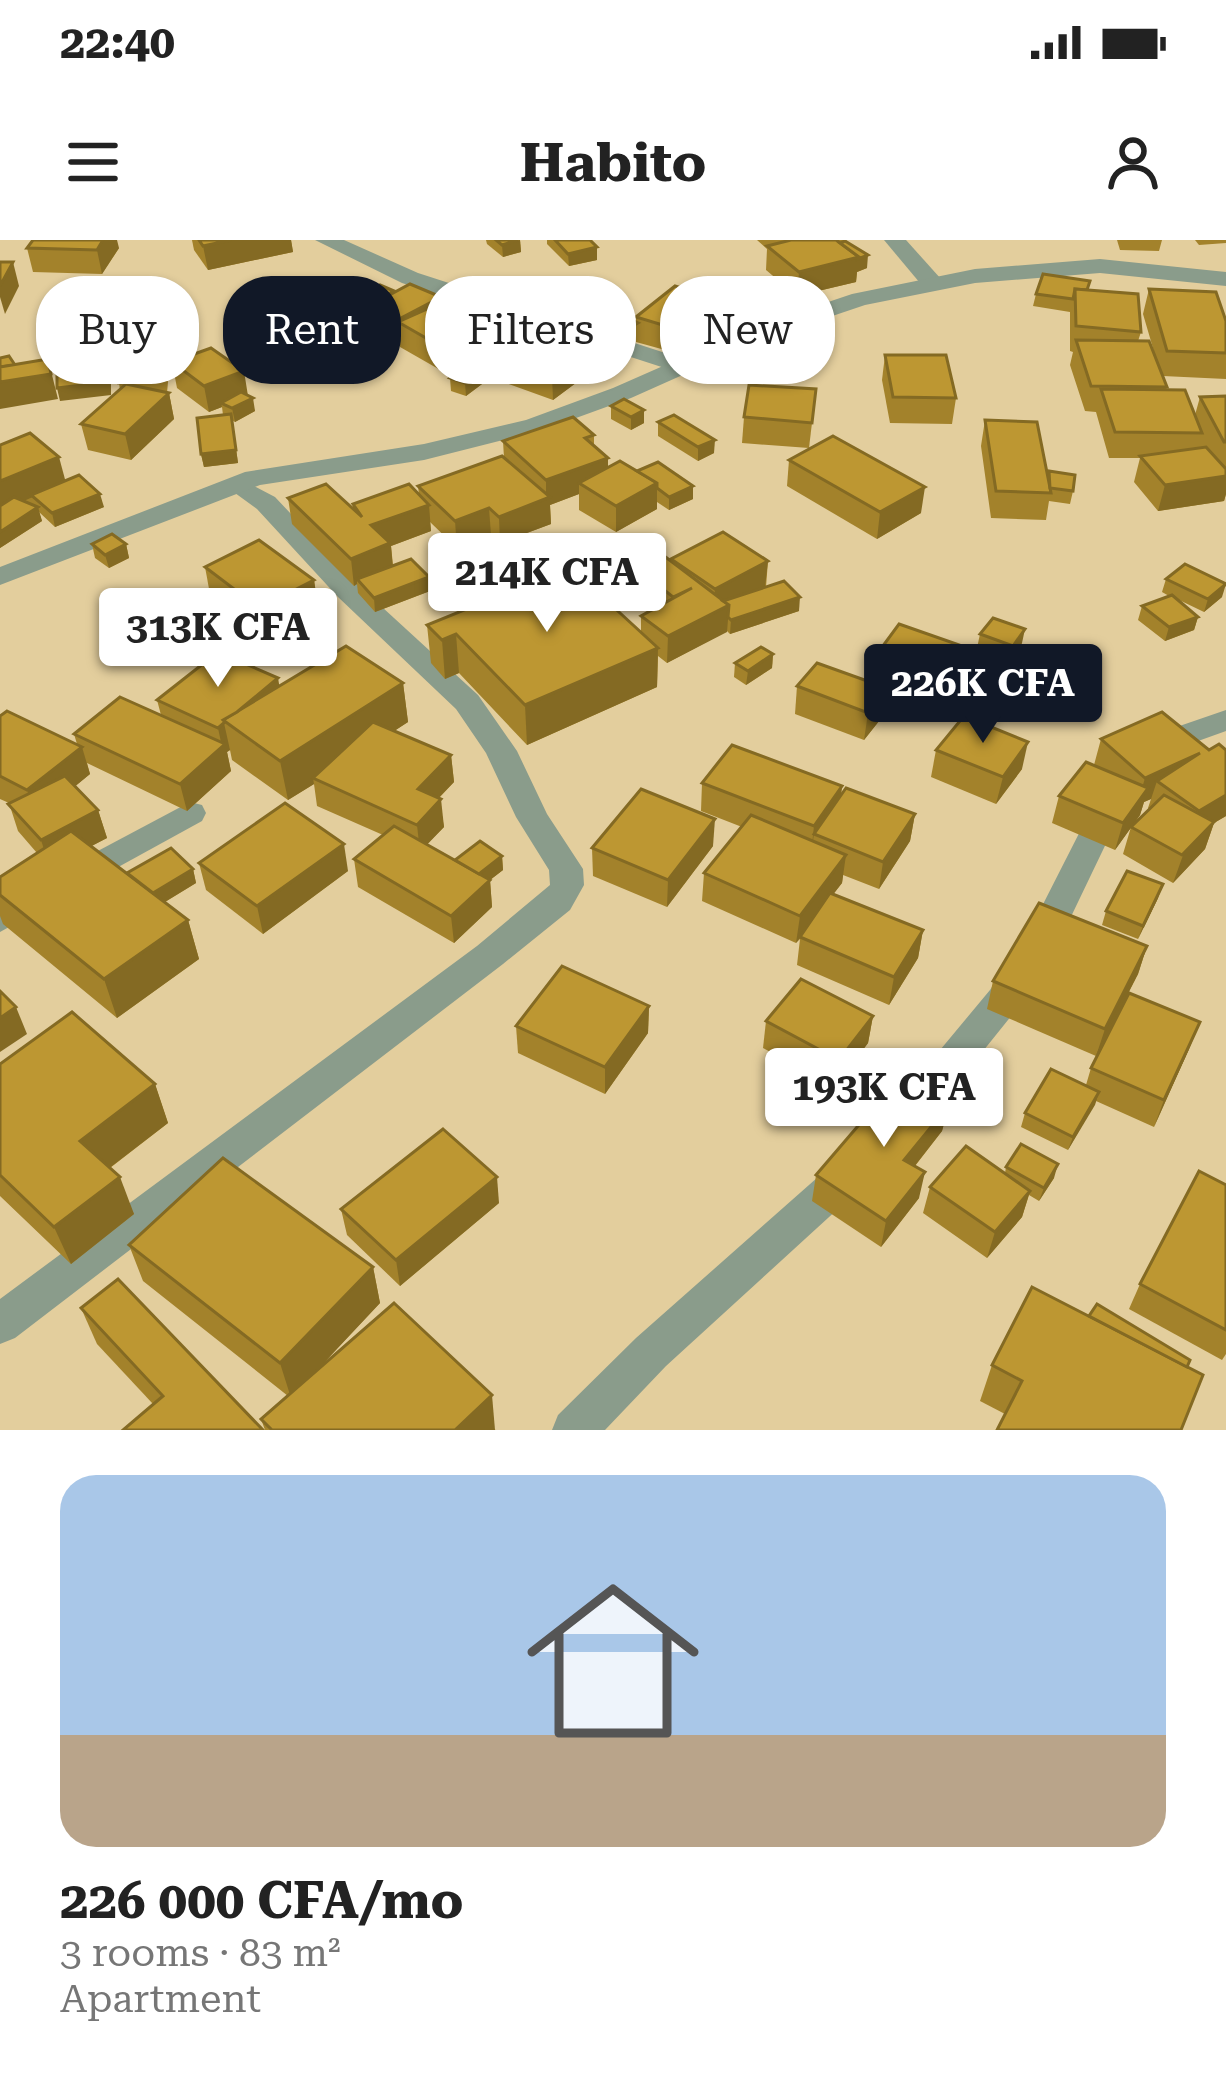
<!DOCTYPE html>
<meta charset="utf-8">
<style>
:root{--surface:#fff;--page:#f2f2f2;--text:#222;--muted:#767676;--line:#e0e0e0;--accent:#111827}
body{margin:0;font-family:"Roboto Serif",serif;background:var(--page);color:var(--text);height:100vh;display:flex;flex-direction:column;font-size:45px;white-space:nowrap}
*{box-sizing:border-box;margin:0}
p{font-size:39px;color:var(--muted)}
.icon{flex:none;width:66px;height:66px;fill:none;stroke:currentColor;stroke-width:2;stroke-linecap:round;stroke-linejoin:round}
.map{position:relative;height:1190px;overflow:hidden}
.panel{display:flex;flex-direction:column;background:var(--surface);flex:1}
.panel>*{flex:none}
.top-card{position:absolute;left:36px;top:36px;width:1155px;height:108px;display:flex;gap:24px}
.price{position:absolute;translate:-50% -102px;padding:0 27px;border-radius:12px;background:#fff;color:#222;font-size:39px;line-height:78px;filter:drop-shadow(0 3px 6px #0008)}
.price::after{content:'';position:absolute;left:50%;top:72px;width:36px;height:27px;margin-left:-18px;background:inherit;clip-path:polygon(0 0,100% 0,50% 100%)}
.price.selected{background:var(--accent);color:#fff}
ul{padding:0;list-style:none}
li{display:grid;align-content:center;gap:24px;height:636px;padding:0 60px}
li+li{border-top:3px solid var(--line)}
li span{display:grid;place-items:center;height:372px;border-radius:36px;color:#555}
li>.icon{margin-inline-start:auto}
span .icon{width:216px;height:216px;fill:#fffc;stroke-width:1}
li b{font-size:51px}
.pill{padding:0 42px;border-radius:48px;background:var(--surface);box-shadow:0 3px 9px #0004;font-size:42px;line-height:108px}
.pill.selected{background:var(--accent);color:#fff}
.status{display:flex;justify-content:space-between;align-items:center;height:84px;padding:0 60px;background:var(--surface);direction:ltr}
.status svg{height:33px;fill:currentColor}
header{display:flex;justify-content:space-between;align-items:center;height:156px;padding:0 60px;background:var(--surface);font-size:54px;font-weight:700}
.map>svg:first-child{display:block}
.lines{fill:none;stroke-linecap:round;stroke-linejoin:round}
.minor{fill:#8a9c8b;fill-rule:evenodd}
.tertiary{fill:#8a9c8b;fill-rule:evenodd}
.wall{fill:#a3822b}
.shaded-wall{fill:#846a23}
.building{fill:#bd9732;stroke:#846a23;stroke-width:3}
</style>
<div class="status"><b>22:40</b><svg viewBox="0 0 49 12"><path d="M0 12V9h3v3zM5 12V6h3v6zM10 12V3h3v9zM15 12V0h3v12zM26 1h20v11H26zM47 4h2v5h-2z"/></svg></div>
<header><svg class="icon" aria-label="menu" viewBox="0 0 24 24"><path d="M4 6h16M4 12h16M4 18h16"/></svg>Habito<svg class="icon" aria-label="person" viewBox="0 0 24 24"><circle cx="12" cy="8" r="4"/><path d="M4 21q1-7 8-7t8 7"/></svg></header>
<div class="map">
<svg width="1226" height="1190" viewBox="0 0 1226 1190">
<rect width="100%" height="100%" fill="#e3ce9d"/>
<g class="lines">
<g class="minor">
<polygon points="315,0 344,0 418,33 690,121 694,126 690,131 674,131 402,43"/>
<polygon points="884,0 906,0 941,39 941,49 925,49"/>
<polygon points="237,237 275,257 358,345 478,455 517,511 547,574 583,629 584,645 570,670 503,724 15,1098 0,1104 0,1059 477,706 550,645 549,630 516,577 486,513 456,469 338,357 257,269 224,245"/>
<polygon points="1226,470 1226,491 1187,505 1150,527 1139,523 1134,516 1165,491"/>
<polygon points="1109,553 1120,556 1125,564 1067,685 1016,770 914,897 900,902 886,897 881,886 886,875 990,750 1035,680 1098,556"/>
<polygon points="190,562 202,565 206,573 202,581 0,692 0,663"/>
<polygon points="849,917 863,922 869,934 863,946 666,1126 605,1190 552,1190 558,1175 636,1098 835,922"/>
</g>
<polygon class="tertiary" points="1100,19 1226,32 1226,46 1100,33 975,43 865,65 761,100 631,158 543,190 424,220 260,245 0,345 0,327 245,232 424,204 526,180 613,148 745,90 852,54 975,29"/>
</g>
<g class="wall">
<polygon points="192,0 291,0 293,12 208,30 194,10"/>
<polygon points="486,0 520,0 521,12 503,17 487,4"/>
<polygon points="547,0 590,0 597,20 569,26 547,4"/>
<polygon points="757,0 847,0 839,2 867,28 857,32 856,42 797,56 766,30 767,9"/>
<polygon points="1117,0 1162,0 1159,11 1120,10"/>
<polygon points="1195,0 1226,0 1226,3 1199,5"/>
<polygon points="27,8 119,8 102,34 33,32"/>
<polygon points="547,49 564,68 555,74 538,68 538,55"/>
<polygon points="1149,49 1226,81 1226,139 1163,136 1167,147 1166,150 1195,175 1200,157 1226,156 1226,254 1224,261 1158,271 1134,242 1140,218 1109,218 1096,172 1085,171 1070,125 1073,112 1070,111 1070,72 1033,66 1036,54 1088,50 1141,92 1138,101 1155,115 1143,74"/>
<polygon points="394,51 441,57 441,63 495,106 596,128 553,160 498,140 495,142 481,138 482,144 466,156 451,151 450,138 460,131 458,131 457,124 442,131 400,107 400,103 371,90 370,77 357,83 343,77 341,65"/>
<polygon points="705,55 704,80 665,110 636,102 636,96 620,105 598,95 598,83 636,82 636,77"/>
<polygon points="885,115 956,158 952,184 890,183 882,140"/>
<polygon points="172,122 248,156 255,171 235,182 232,180 238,223 204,227 201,214 223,175 222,167 209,172 177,148"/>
<polygon points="165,129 168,142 167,153 169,153 174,179 131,220 88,210 81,184 120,150 119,143"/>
<polygon points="816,149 809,208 742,203 744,177"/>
<polygon points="611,166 644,183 631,190 611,179"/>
<polygon points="985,180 1048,236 1073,251 1070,264 1049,261 1046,280 991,278 981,206"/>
<polygon points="658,182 714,213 698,221 658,196"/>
<polygon points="594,195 594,206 608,218 608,228 637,231 693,246 693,259 669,270 657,262 657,269 616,292 579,270 579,254 550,265 551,284 500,303 491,295 457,308 430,282 431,291 391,306 393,325 430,351 375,372 358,353 357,344 354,346 292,284 288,258 353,269 353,264 419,255 418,246 504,218 503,201"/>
<polygon points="0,205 66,241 104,267 55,287 39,272 42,281 0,308"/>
<polygon points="789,220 921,273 877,299 787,246"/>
<polygon points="92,304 126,304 129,318 109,328 95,318"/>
<polygon points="620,315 671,321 671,319 768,321 766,347 799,371 730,394 727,391 667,423 658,416 657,447 527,505 459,433 445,439 431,423 427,385 641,392 641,376 654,369 620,342"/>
<polygon points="205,327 314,340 318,367 264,395 210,354"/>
<polygon points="1166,339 1222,357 1204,372 1177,359 1198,377 1194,390 1165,401 1138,380 1142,366 1169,356 1162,352"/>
<polygon points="109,373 175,381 152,401 113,387"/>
<polygon points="980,394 1022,403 1010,420 977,408"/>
<polygon points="965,407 960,434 939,464 873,441 877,414"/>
<polygon points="773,414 772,428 746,445 734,437 735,423"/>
<polygon points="403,443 408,482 394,491 451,515 454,542 439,558 444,587 427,604 455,620 502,616 503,630 490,640 492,667 454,703 358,647 354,619 383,595 317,566 314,544 288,560 232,520 230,510 227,512 231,531 187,571 87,523 90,534 75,546 98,570 107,598 91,606 127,633 193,629 196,643 165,662 188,680 199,719 117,778 3,684 0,676 0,637 37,613 18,591 9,563 0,559 0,476 77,504 74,494 161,475 157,460 279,446"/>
<polygon points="797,446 883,476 864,500 795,474"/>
<polygon points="1101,499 1209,510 1226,510 1226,576 1214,583 1205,609 1173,643 1123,614 1131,587 1150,569 1148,568 1151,559 1144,562 1140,575 1115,610 1052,583 1059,556 1094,525"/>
<polygon points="936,510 1022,529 996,564 931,537"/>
<polygon points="702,543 842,546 841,555 915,574 910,601 879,649 843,635 842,643 833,654 923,690 918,718 889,765 797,725 800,699 796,703 702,661 704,633 742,587 701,571"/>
<polygon points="713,606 667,667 593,636 592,608"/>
<polygon points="199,623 348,631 263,694 206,650"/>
<polygon points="1158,658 1138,699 1102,685 1106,671"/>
<polygon points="1147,706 1138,734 1096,816 987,769 993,741"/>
<polygon points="649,766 648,793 605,854 518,813 516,786"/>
<polygon points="873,776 868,803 835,847 763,808 766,781"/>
<polygon points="1189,809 1154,887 1096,861 1068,910 1021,887 1025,873 1086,845 1091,828"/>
<polygon points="0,824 155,844 168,883 110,928 134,974 71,1024 0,956"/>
<polygon points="949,865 942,891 915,926 919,958 881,1007 812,961 816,935"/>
<polygon points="1006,927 1054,938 1039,961 1029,955 1022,977 987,1018 923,973 930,947 1005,933"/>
<polygon points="1226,945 1226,1114 1222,1120 1129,1069 1140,1044"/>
<polygon points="499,963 400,1046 347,995 341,969"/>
<polygon points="129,1005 373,1027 380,1063 316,1131 496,1190 265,1190 261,1179 288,1156 143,1041"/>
<polygon points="81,1068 263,1190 153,1164 97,1104"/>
<polygon points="992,1125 1187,1127 1005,1174 980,1161"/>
</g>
<g class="shaded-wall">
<polygon points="103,0 117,0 119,8 102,34 97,10"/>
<polygon points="231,0 291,0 293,12 208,30 203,6"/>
<polygon points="520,0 521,12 503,17 502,5"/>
<polygon points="597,7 597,20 569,26 568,14"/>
<polygon points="868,15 867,28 857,32 856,42 797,56 799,32"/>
<polygon points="13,22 19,46 5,74 0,57 0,46"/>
<polygon points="394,51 369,66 370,77 357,83 356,71"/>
<polygon points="564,55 564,68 555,74 555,61"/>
<polygon points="705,55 704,80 665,110 666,86"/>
<polygon points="441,57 442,81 399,83 399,79"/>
<polygon points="494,81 495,106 457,118 457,124 442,131 440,106"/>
<polygon points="636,84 636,96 620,105 620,93"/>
<polygon points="596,103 596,128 553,160 552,135"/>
<polygon points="48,119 58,159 0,169 0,133"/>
<polygon points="108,122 111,135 111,155 60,161 57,148"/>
<polygon points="244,131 248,156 221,163 222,167 209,172 204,146"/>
<polygon points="481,131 482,144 466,156 465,143"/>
<polygon points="169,153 174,179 131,220 125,194"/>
<polygon points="253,158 255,171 235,182 232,168"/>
<polygon points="644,170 644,183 631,190 631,177"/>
<polygon points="233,187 238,223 204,227 201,214"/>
<polygon points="715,200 714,213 698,221 698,207"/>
<polygon points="59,217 66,243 0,271 0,241"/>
<polygon points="608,218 608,244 579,243 579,254 550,265 551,284 500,303 499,277 546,259 546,240"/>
<polygon points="1226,236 1226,254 1224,261 1158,271 1165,245"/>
<polygon points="657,243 657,269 616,292 616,266"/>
<polygon points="693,246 693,259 669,270 669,257"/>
<polygon points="925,247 921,273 877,299 880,272"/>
<polygon points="100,254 104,267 55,287 52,273"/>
<polygon points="429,265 431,291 391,306 393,330 357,339 357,344 354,346 351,319 371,285"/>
<polygon points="38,267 42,281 0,308 0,292"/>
<polygon points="489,268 491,295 457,308 455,281"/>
<polygon points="126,304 129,318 109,328 105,315"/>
<polygon points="768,321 765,347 729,367 727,392 667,423 668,396 713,373 715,349"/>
<polygon points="429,337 430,351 375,372 374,358"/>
<polygon points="314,340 318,367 264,395 259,368"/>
<polygon points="1226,344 1222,357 1204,372 1208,359"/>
<polygon points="800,357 799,371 730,394 731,380"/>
<polygon points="172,368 175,381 152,401 148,388"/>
<polygon points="1198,377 1194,390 1165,401 1169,387"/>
<polygon points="1025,389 1022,403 1010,420 1013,406"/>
<polygon points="456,394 459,433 445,439 442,400"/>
<polygon points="965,407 960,434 939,464 944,437"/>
<polygon points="658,408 657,447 527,505 525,465"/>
<polygon points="773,414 772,428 746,445 748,431"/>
<polygon points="278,438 283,466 225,482"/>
<polygon points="403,443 408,482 318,541 313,538 314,544 288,560 280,521"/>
<polygon points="887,448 883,476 864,500 868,473"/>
<polygon points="224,483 230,510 227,512 231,531 187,571 180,544 222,507 218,488"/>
<polygon points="1028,502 1022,529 996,564 1003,537"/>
<polygon points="82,507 90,534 37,578 27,550"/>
<polygon points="1200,513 1157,541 1151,559 1144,562 1140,575 1115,610 1123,583 1138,562 1145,538"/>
<polygon points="451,515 454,542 421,576 418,549"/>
<polygon points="842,546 839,574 814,594 811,614 814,586"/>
<polygon points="1226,555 1226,576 1214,583 1205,609 1173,643 1199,571"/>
<polygon points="441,559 444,587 420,612 417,585"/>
<polygon points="98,570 107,598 50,628 41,600"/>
<polygon points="915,574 910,601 879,649 883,622"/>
<polygon points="715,579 713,606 667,667 668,640"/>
<polygon points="344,604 348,631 263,694 257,666"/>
<polygon points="846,615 842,643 796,703 800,676"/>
<polygon points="502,616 503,630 490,640 492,667 454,703 451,676 477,635"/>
<polygon points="193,629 196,643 150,671 146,657"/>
<polygon points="1163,644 1158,658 1138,699 1143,686"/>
<polygon points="188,680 199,719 117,778 104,739"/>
<polygon points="923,690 918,718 889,765 894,737"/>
<polygon points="1147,706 1138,734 1096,816 1105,789"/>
<polygon points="649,766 648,793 605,854 605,827"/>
<polygon points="16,767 27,794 0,812 0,778"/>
<polygon points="873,776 868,803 835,847 839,820"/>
<polygon points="1200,782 1189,809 1154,887 1164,860"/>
<polygon points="155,844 168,883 95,939 80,901"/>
<polygon points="1099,852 1095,865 1068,910 1073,897"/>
<polygon points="949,865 942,891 899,946 904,920"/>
<polygon points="1058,924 1054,938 1039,961 1044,948"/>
<polygon points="925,932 919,958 881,1007 886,981"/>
<polygon points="120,937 134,974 71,1024 54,987"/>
<polygon points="497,937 499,963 400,1046 396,1020"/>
<polygon points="1030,951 1022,977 987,1018 995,992"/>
<polygon points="373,1027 380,1063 291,1158 280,1123"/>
<polygon points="492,1155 495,1190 455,1190"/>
</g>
<g class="building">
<polygon points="33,0 103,0 97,10 27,8"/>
<polygon points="199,0 231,0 203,6"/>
<polygon points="496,0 518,0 502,5"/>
<polygon points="555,0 590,0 597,7 568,14"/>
<polygon points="791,0 836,0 859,17 799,32 767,6"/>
<polygon points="845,1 868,15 858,19 859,17 840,3"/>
<polygon points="0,22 13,22 0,46"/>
<polygon points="1043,34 1090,41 1087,50 1075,49 1073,59 1036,54"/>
<polygon points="410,44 441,57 399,79 369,66"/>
<polygon points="380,45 394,51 356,71 341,65"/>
<polygon points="675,46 705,55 666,86 636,77"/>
<polygon points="547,49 564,55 555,61 538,55"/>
<polygon points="1075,49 1138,54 1141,92 1076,86"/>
<polygon points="1149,49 1216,52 1226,81 1226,113 1167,111"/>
<polygon points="452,58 494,81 440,106 398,82"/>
<polygon points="616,73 638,83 620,93 598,83"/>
<polygon points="542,84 596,103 552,135 497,115"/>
<polygon points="1076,100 1149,101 1167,147 1091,146"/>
<polygon points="474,102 507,108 497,115 497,127 495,129 457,118"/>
<polygon points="211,108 244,131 204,146 172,122"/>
<polygon points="885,115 946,115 956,158 893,157"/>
<polygon points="9,116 15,125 0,127 0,118"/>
<polygon points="48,119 51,134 0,142 0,127"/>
<polygon points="108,122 108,142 57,148 57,127"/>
<polygon points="467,126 481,131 465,143 450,138"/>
<polygon points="165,129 164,140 119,143 120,133"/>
<polygon points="126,144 169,153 125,194 81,184"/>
<polygon points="749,145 816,149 812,183 744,177"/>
<polygon points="1101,149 1185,150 1202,193 1115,192"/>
<polygon points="241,152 253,158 232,168 221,163"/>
<polygon points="1226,156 1226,202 1224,202 1200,157"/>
<polygon points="624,159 644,170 631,177 611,166"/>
<polygon points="231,174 236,210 201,214 197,178"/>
<polygon points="674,175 715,200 698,207 658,182"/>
<polygon points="573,177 594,195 585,198 608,218 546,240 503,201"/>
<polygon points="985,180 1037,182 1051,253 996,251"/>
<polygon points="30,193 59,217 0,241 0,205"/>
<polygon points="833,196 925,247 880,272 789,220"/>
<polygon points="1206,207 1226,229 1226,236 1165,245 1140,216"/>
<polygon points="502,216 550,257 499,277 489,268 455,281 418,246"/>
<polygon points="620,221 657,243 616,266 579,243"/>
<polygon points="658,222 693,246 669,257 657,248 657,243 637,231"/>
<polygon points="1049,231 1075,235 1073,251 1050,248"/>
<polygon points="79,235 100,254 52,273 31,255"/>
<polygon points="326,244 362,277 353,264 409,244 429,265 371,285 390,303 351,319 288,258"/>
<polygon points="14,257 38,267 0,292 0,266"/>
<polygon points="723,292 768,321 715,349 671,319"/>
<polygon points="112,294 126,304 105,315 92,304"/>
<polygon points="259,300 314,340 259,368 205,327"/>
<polygon points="647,303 729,365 668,396 641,376 692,348 673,357 620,315"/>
<polygon points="411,319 429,337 374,358 357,339"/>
<polygon points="1185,324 1226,344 1208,359 1166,339"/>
<polygon points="570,327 658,408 525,465 456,394 442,400 427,385"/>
<polygon points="784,341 800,357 731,380 728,377 729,365 723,361"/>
<polygon points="133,354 172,368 148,388 109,373"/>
<polygon points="1172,355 1198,377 1169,387 1142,366"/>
<polygon points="993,378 1025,389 1013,406 980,394"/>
<polygon points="899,384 965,407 944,437 877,414"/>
<polygon points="346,406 403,443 280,521 223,480"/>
<polygon points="761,407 773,414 748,431 735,423"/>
<polygon points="218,412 278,438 237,472 223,480 225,482 218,488 157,460"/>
<polygon points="817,423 887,448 868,473 797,446"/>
<polygon points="120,457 225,504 180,544 74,494"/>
<polygon points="7,471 82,507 27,550 0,536 0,476"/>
<polygon points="1162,472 1209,510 1219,504 1226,510 1226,555 1199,571 1157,541 1200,513 1145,538 1101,499"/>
<polygon points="964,476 1028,502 1003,537 936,510"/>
<polygon points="373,482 451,515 418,549 441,559 417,585 313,538"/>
<polygon points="732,505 842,546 814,586 702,543"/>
<polygon points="1086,522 1148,548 1123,583 1059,556"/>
<polygon points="65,536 98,570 41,600 8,564"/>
<polygon points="846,548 915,574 883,622 814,594"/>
<polygon points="641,549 715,579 668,640 592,608"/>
<polygon points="1164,555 1214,582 1182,615 1131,587"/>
<polygon points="285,563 344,604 257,666 199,623"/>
<polygon points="751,575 846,615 800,676 704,633"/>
<polygon points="394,586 490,640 451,676 354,619"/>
<polygon points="71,591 188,680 104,739 0,655 0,637"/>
<polygon points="480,601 502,616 479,634 455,620"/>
<polygon points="171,608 193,629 153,653 127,633"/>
<polygon points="1127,631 1163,644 1143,686 1106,671"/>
<polygon points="830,653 923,690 894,737 800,697"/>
<polygon points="1039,663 1147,706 1105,789 993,741"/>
<polygon points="562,726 649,766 605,827 516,786"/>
<polygon points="801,739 873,776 839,820 766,781"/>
<polygon points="0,751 16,767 0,778"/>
<polygon points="1129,753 1200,782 1164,860 1091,828"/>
<polygon points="72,772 155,844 80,901 120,937 54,987 0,935 0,824"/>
<polygon points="1051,829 1099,852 1073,897 1025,873"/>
<polygon points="900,837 949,865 904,920 925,932 886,981 816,935"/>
<polygon points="443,889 497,937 396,1020 341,969"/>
<polygon points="1021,904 1058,924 1044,948 1006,927"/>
<polygon points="966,906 1030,951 995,992 930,947"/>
<polygon points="223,918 373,1027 280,1123 129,1005"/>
<polygon points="1199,931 1226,945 1226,1090 1140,1044"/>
<polygon points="118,1039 263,1190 123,1190 163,1156 81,1068"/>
<polygon points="1032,1047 1203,1135 1181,1190 997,1190 1022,1141 992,1125"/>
<polygon points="394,1063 492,1155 455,1190 272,1190 261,1179"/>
<polygon points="1097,1064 1190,1120 1187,1127 1089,1076"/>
</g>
</svg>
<b class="price" style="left:547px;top:395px">214K CFA</b>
<b class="price" style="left:218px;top:450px">313K CFA</b>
<b class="price selected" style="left:983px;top:506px">226K CFA</b>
<b class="price" style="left:884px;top:910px">193K CFA</b>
<div class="top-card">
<a class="pill">Buy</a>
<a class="pill selected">Rent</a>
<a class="pill">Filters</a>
<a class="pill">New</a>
</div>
</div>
<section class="panel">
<ul>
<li><span style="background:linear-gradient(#a9c7e8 70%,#b9a48a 0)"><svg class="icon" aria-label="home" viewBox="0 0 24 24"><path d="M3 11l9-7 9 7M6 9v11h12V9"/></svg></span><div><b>226 000 CFA/mo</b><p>3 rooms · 83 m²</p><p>Apartment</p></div></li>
</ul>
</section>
